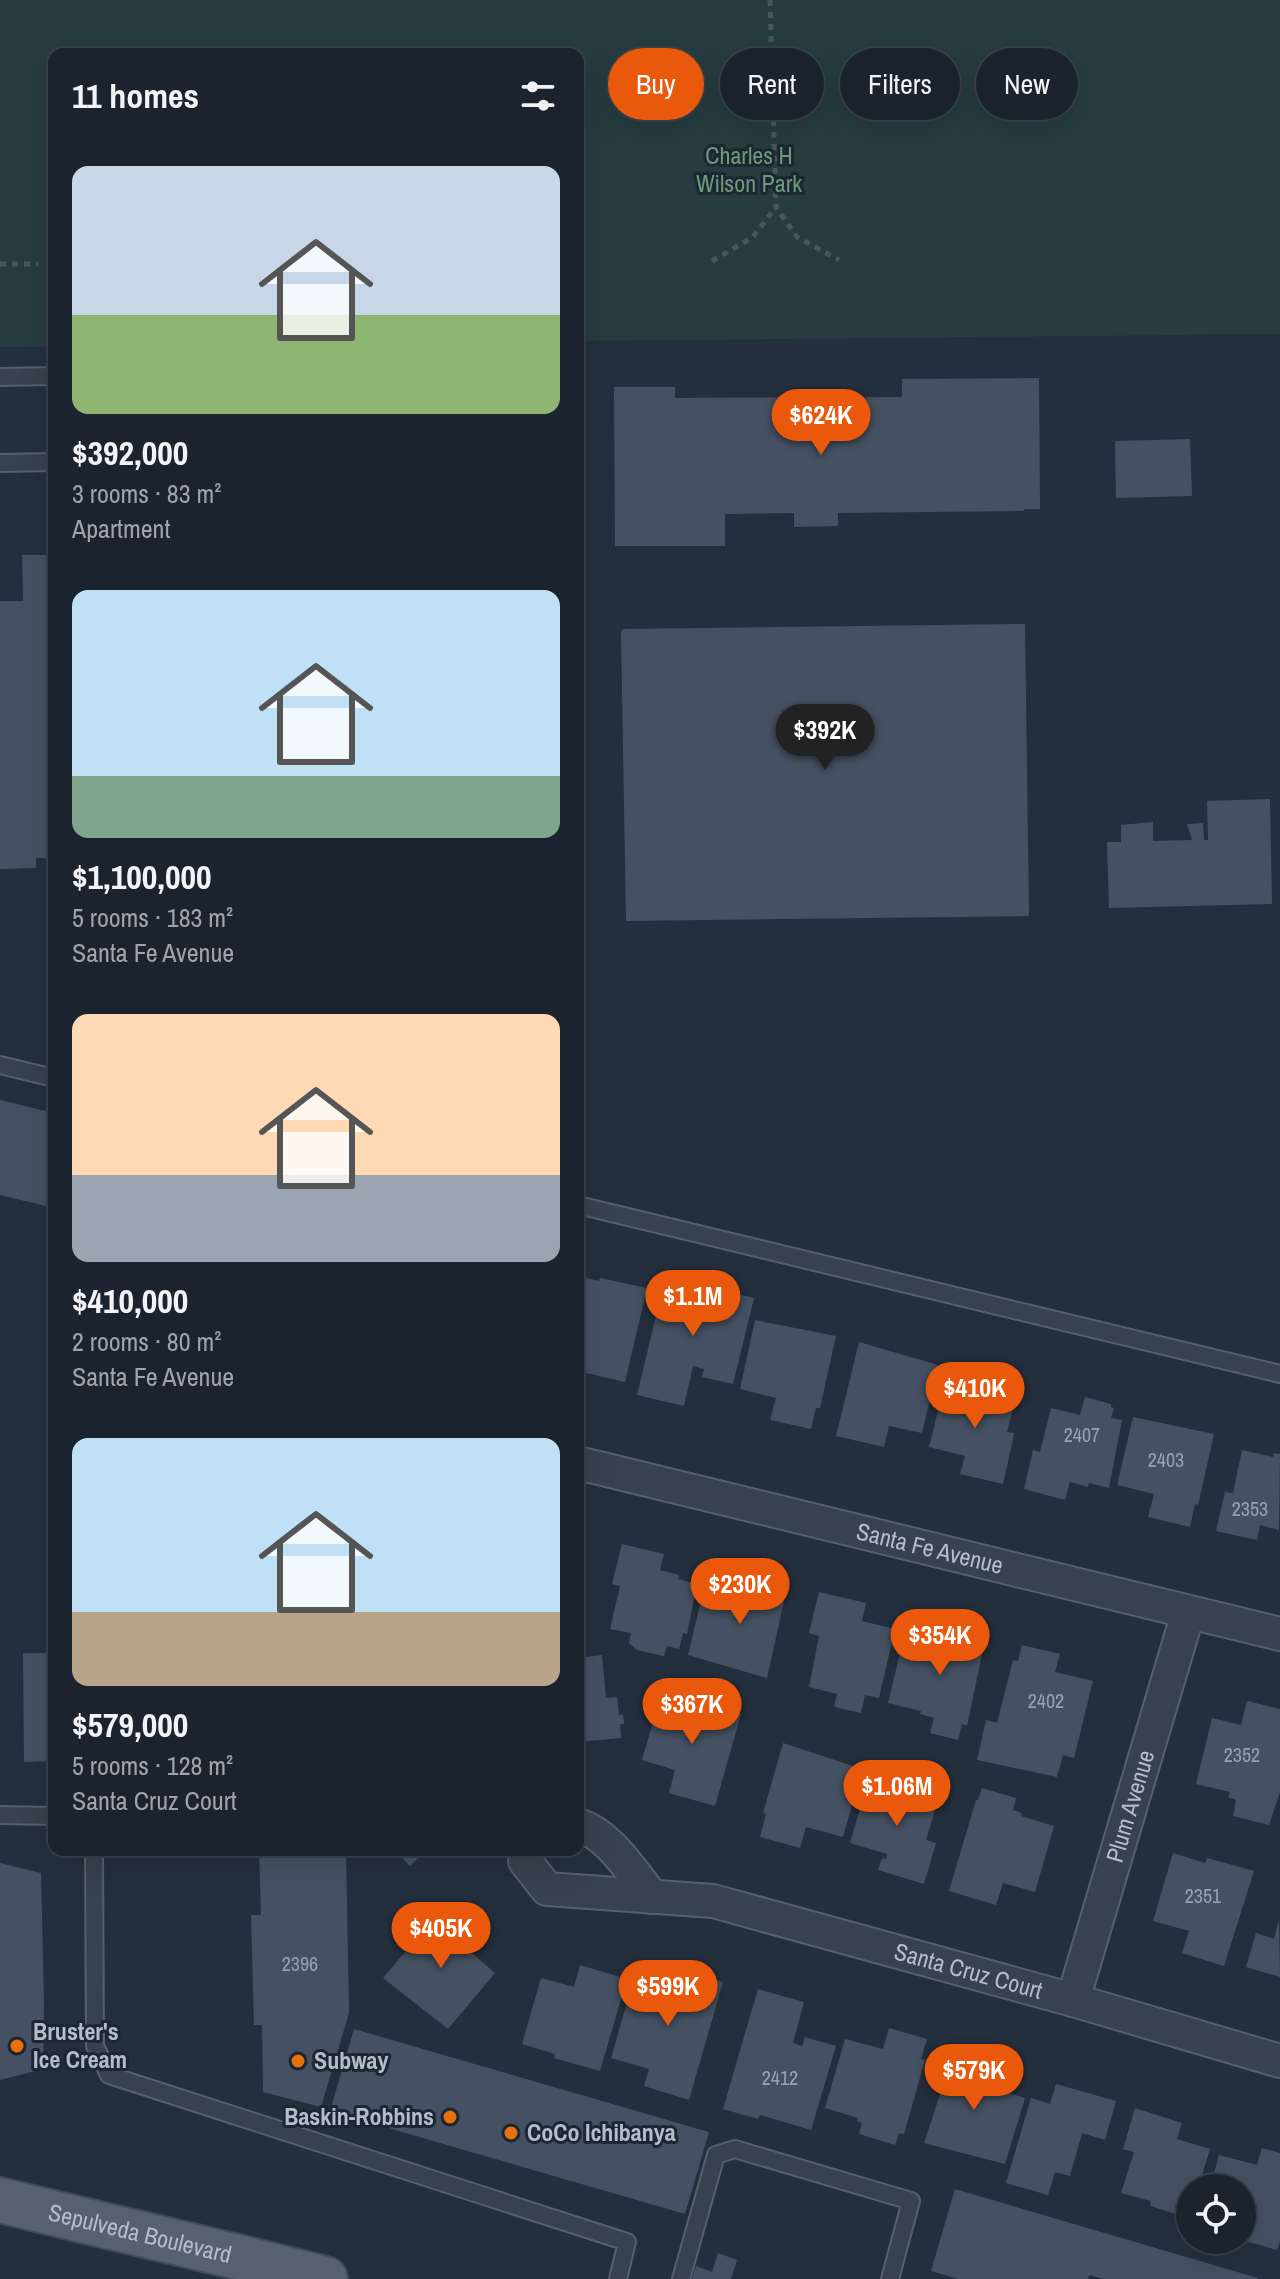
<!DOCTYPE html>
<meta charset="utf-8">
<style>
:root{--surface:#1b232e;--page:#282f3a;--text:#f1f3f6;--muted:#a0a4aa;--line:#39404a;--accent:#ea580c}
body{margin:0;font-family:"Archivo Narrow",sans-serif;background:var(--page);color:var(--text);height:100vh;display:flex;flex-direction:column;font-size:30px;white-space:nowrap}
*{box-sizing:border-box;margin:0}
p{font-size:26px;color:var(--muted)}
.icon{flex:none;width:44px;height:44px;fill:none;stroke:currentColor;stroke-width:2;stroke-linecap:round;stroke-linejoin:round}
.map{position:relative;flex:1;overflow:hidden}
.details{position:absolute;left:48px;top:48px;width:536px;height:1808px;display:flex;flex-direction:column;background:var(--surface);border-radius:16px;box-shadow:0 8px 32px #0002,0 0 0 2px var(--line)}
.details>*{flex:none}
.banner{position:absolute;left:608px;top:48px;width:552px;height:72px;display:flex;gap:16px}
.buttons{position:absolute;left:1176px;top:2174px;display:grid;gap:16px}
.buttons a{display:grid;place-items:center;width:80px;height:80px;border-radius:50%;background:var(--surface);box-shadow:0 8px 32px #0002,0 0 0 2px var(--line);font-size:40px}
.price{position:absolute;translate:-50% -68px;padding:0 18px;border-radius:28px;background:var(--accent);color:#fff;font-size:26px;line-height:52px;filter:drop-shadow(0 2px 4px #0008)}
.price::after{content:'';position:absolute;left:50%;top:48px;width:24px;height:18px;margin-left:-12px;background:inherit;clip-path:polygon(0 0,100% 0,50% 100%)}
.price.current{background:#222;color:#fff}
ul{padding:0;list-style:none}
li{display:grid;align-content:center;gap:16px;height:424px;padding:0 24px}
li span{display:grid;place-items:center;height:248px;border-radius:16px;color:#555}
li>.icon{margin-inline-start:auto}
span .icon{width:144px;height:144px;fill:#fffc;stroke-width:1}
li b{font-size:34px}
h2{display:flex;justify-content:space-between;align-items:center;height:96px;padding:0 24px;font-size:34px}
.chip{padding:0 28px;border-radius:36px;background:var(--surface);box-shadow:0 8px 32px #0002,0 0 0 2px var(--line);font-size:28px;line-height:72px}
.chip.current{background:var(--accent);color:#fff}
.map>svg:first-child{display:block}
.green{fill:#263c3f}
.building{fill:#455162}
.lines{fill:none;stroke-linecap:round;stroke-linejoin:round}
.lane-casing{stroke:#565f6c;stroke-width:20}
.street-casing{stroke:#565f6c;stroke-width:36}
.primary-casing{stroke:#414a57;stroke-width:48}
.path{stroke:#44595c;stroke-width:5;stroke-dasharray:6 6;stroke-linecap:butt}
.lane{stroke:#38414e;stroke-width:16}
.street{stroke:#38414e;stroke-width:32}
.primary{stroke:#56606e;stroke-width:44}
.food-dot{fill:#e8710a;stroke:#1d2633;stroke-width:3}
.labels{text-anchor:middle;stroke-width:6;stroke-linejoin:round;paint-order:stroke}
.number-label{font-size:20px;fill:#98a1af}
.park-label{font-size:24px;fill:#6b9a76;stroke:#1d2633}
.street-label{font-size:24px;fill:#b4bcc9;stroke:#1d2633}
.poi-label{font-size:24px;font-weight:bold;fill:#b4bcc9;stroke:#1d2633;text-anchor:start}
</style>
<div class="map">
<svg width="1280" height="2279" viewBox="0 0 1280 2279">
<rect width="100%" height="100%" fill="#242f3e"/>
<polygon class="green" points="0,0 1280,0 1280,334 578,341 578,54 54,54 54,347 0,347"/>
<g class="building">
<polygon points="1039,378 1040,509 1024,509 1024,511 838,513 838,526 794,527 794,513 725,514 725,546 615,546 614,387 675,387 675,398 902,397 902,379"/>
<polygon points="1190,439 1192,496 1116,498 1115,441"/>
<polygon points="22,555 54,555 54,858 36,858 36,868 0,869 0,601 23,601"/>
<polygon points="1025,624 1029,916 626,921 621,632 623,629"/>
<polygon points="1270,799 1272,904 1109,908 1107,842 1121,842 1121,825 1153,822 1153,841 1192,840 1187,824 1203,823 1204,840 1208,840 1207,801"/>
<polygon points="0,1100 54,1113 54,1208 0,1195"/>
<polygon points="666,1274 703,1282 702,1286 754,1298 733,1384 702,1377 704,1369 693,1366 684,1406 637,1395"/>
<polygon points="578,1276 599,1281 600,1278 647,1288 625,1382 578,1371 583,1350 578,1349"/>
<polygon points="755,1320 836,1336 820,1408 816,1408 811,1429 770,1420 776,1398 740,1389"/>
<polygon points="859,1342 938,1365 922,1433 889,1426 884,1447 836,1436"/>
<polygon points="946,1378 986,1388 985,1392 1015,1400 1007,1432 1014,1433 1012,1444 1003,1484 960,1474 965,1456 929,1447"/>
<polygon points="1085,1397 1111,1404 1111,1407 1114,1408 1111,1418 1122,1420 1109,1488 1089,1483 1088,1487 1070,1482 1065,1500 1024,1489 1033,1450 1040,1452 1051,1408 1080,1415"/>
<polygon points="1133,1417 1214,1434 1198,1505 1195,1504 1190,1527 1148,1517 1154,1494 1117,1485"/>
<polygon points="1242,1450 1273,1457 1274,1453 1280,1454 1279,1530 1260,1525 1257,1540 1216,1531 1225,1492 1233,1493"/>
<polygon points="622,1544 664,1554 660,1570 679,1575 678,1579 697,1584 687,1634 683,1633 679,1649 667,1646 664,1656 637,1650 629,1643 631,1633 610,1629 620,1586 612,1584"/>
<polygon points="746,1574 788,1583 767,1678 688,1655 704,1588 740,1597"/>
<polygon points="819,1592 866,1603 862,1621 895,1629 879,1698 865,1695 861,1713 834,1707 837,1694 809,1687 819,1636 809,1633"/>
<polygon points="945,1621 987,1631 967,1726 962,1724 958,1740 930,1733 934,1718 920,1714 921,1711 888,1703 904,1636 940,1645"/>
<polygon points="1022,1645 1060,1654 1055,1672 1093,1681 1074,1758 1063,1755 1057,1777 977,1760 986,1720 997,1723 1013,1660 1018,1661"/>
<polygon points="23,1653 54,1653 54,1761 24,1762"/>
<polygon points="602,1655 606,1698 617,1697 619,1715 623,1714 624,1724 620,1724 621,1738 578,1742 578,1658"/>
<polygon points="661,1695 741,1714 715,1806 669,1793 675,1770 642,1760"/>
<polygon points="1247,1701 1280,1709 1280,1792 1269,1825 1233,1816 1236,1800 1228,1797 1230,1792 1196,1784 1212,1718 1241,1725"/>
<polygon points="783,1743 862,1769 843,1837 806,1827 800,1848 760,1837 766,1814 763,1813"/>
<polygon points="870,1775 911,1787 909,1792 938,1800 926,1840 936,1843 924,1884 878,1870 882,1858 886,1859 887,1854 850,1843"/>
<polygon points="982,1788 1016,1798 1013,1810 1022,1813 1021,1816 1054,1826 1035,1892 1003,1883 996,1905 949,1891 976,1800 978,1800"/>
<polygon points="259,1850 346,1850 349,2013 321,2107 263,2092 262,2025 254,2025 251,1915 261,1915"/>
<polygon points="394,1850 426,1850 410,1866"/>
<polygon points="1173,1853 1205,1863 1207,1858 1254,1871 1224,1966 1182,1953 1189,1931 1153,1921"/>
<polygon points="0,1863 41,1873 44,2004 43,2069 0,2080"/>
<polygon points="448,1908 478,1934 466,1948 495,1973 448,2029 383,1978 433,1919 436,1922"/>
<polygon points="1279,1920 1280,1977 1246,1967 1256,1933 1274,1939"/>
<polygon points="580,1965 627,1979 600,2071 554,2058 555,2054 522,2044 541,1978 574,1987"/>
<polygon points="665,1965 723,1982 689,2100 644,2086 649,2069 611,2058 635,1975 660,1982"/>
<polygon points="758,1989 804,2002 793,2043 802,2046 805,2037 836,2046 811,2130 760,2115 758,2119 723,2109"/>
<polygon points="889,2028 927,2039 921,2059 925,2060 904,2134 899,2133 895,2145 859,2134 862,2123 857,2121 858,2118 825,2108 845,2039 883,2049"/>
<polygon points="354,2029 709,2132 685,2214 330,2111"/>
<polygon points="954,2052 995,2065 989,2087 1025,2098 1005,2164 924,2143"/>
<polygon points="1056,2084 1116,2101 1105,2140 1082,2133 1070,2176 1055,2172 1048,2195 1006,2183 1031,2098 1050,2104"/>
<polygon points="1135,2108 1182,2123 1177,2139 1210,2149 1198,2188 1190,2188 1189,2218 1150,2206 1151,2201 1121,2193 1134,2152 1123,2149"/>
<polygon points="1262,2148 1280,2153 1280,2241 1277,2250 1242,2240 1242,2188 1210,2188 1219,2155 1257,2165"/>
<polygon points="955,2189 1258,2278 1258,2279 1104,2279 1089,2275 1088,2279 958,2279 931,2271"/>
<polygon points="718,2253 737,2260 731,2279 692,2279 696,2266 712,2272"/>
</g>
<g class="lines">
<defs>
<g id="lane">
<polyline points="0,377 54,376"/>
<polyline points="0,463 54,462"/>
<polyline points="0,1065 54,1078"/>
<polyline points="578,1205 1280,1374"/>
<polyline points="0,1815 54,1816"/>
<polyline points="94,1850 95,2046 109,2075 627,2242 618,2279"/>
<polyline points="681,2279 716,2155 735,2149 911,2201 890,2279"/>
</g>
<g id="street">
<path id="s1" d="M 578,1463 L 1280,1634"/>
<path d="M 578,1825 C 609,1834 632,1872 652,1897"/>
<path id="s2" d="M 527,1850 L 525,1861 L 547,1889 L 713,1901 L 1073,2000 L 1280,2061"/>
<path id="s3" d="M 1073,2000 L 1188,1613"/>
</g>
<g id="primary">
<path id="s4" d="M 0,2200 C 108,2227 217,2251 325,2279"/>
</g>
</defs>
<use href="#lane" class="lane-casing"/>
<use href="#street" class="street-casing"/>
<use href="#primary" class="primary-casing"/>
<g class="path">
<polyline points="770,0 776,207 797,237 839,260"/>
<polyline points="712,261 753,237 776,207"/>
<polyline points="0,264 38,264"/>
</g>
<use href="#lane" class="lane"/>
<use href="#street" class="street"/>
<use href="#primary" class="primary"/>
</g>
<g class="food-dot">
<circle cx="17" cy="2046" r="8"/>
<circle cx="298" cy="2061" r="8"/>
<circle cx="450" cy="2117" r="8"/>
<circle cx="511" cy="2133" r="8"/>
</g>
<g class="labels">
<g class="number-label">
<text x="1082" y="1442">2407</text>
<text x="1166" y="1467">2403</text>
<text x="1250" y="1516">2353</text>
<text x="1046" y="1708">2402</text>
<text x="1242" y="1762">2352</text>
<text x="1203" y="1903">2351</text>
<text x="300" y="1971">2396</text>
<text x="780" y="2085">2412</text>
</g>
<g class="park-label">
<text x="749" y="164">Charles H<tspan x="749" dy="28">Wilson Park</tspan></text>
</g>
<g class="street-label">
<text dy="8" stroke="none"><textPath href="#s1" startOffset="362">Santa Fe Avenue</textPath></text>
<text dy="8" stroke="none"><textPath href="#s3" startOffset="202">Plum Avenue</textPath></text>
<text dy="8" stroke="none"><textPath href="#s2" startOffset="478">Santa Cruz Court</textPath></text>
<text dy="8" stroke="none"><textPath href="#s4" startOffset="144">Sepulveda Boulevard</textPath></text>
</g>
<g class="poi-label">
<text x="33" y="2040">Bruster's<tspan x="33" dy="28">Ice Cream</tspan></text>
<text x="314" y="2069">Subway</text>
<text x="434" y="2125" text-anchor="end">Baskin-Robbins</text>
<text x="527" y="2141">CoCo Ichibanya</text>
</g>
</g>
</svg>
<div class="buttons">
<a><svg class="icon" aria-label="locate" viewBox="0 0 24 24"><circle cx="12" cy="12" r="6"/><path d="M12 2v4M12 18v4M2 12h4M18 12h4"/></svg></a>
</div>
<b class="price" style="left:821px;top:457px">$624K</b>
<b class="price current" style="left:825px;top:772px">$392K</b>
<b class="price" style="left:693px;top:1338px">$1.1M</b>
<b class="price" style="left:975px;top:1430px">$410K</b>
<b class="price" style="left:740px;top:1626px">$230K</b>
<b class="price" style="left:940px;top:1677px">$354K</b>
<b class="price" style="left:692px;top:1746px">$367K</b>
<b class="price" style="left:897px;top:1828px">$1.06M</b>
<b class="price" style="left:441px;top:1970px">$405K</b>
<b class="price" style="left:668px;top:2028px">$599K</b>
<b class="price" style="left:974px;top:2112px">$579K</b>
<div class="banner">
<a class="chip current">Buy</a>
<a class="chip">Rent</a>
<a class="chip">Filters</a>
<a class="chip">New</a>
</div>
<section class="details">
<h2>11 homes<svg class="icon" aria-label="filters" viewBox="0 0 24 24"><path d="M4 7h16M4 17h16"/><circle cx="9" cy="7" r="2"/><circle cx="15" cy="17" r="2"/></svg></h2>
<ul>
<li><span style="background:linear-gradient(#c9d6e8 60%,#8fb573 0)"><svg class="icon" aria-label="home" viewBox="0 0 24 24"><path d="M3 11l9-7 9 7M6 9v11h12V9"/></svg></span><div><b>$392,000</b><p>3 rooms · 83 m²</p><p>Apartment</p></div></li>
<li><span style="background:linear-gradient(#bfe0f5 75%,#7fa58c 0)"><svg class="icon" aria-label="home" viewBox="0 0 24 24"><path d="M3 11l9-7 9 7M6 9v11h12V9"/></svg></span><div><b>$1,100,000</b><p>5 rooms · 183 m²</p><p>Santa Fe Avenue</p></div></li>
<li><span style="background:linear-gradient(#ffd9b3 65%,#9aa5b1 0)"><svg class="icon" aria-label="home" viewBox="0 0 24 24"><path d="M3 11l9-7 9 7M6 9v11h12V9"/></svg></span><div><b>$410,000</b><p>2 rooms · 80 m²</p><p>Santa Fe Avenue</p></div></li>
<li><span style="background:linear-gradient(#bfe0f5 70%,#b9a48a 0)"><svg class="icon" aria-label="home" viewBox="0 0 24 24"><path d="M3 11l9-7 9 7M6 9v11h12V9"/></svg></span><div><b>$579,000</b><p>5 rooms · 128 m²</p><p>Santa Cruz Court</p></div></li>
</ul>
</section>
</div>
